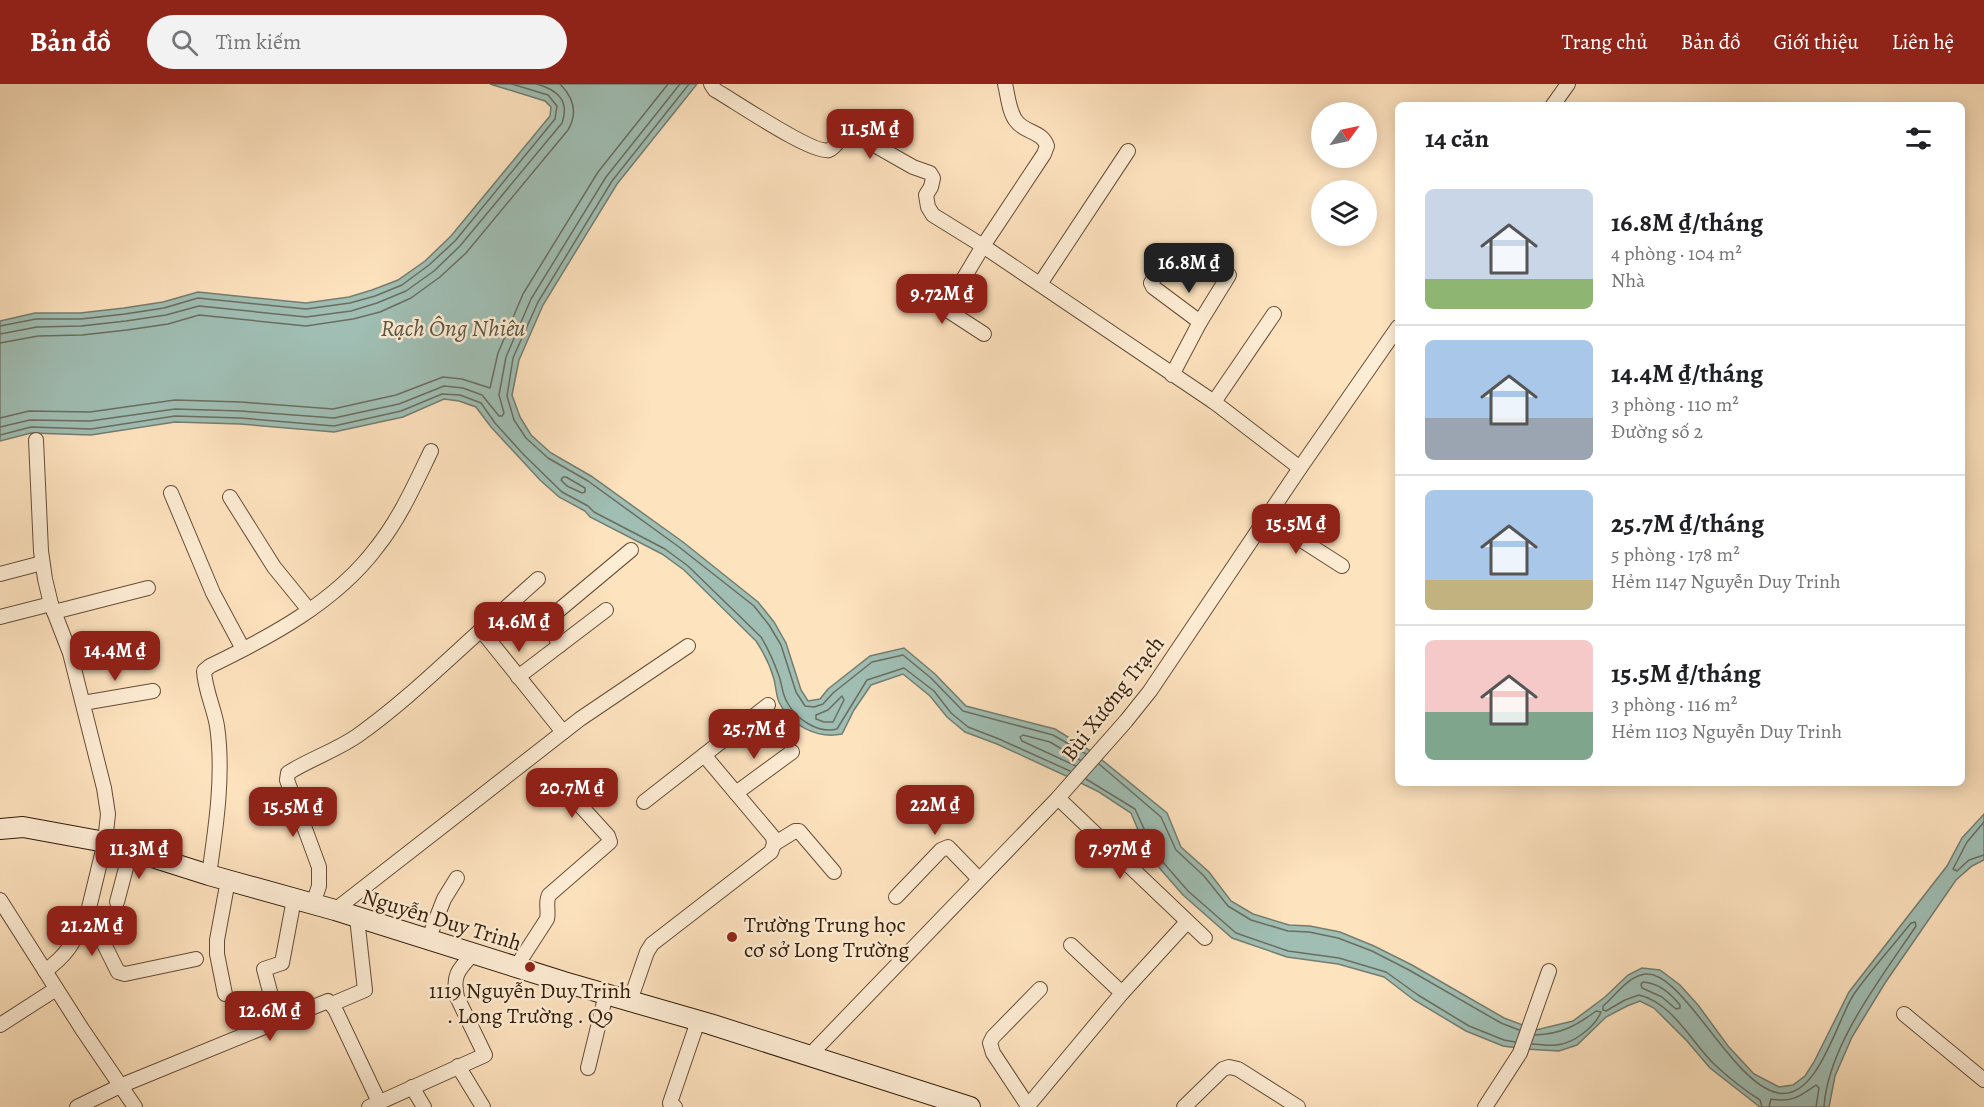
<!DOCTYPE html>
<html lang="vi">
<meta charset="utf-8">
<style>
:root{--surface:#fff;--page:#f2f2f2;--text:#202124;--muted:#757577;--line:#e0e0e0;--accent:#8f2418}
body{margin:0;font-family:Alegreya,serif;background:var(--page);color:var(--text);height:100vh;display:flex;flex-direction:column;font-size:22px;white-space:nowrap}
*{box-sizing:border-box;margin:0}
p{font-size:20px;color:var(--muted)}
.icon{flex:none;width:33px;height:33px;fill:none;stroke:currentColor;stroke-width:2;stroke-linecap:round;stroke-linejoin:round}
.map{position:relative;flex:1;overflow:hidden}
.details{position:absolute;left:1395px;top:18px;width:570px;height:684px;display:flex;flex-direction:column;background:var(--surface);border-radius:9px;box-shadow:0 3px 15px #0003}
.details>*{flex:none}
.needle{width:39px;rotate:57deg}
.fabs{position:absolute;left:1311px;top:18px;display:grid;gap:12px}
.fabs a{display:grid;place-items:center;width:66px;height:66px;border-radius:50%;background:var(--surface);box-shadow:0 3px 15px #0003;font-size:30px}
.price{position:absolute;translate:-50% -51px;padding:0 14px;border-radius:12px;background:var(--accent);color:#fff;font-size:20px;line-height:39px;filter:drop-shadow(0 2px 3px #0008)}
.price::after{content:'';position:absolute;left:50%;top:36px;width:18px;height:14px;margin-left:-9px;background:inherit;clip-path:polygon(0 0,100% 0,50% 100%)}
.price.selected{background:#222;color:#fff}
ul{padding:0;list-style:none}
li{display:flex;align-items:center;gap:18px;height:150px;padding:0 30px}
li+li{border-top:2px solid var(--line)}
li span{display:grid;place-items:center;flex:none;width:168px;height:120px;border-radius:9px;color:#555}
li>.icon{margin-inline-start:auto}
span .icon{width:72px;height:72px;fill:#fffc;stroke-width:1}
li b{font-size:26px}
h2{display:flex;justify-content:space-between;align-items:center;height:72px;padding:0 30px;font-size:26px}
header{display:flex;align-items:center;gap:36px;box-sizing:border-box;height:84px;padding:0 30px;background:var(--accent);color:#fff}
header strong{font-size:28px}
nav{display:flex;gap:33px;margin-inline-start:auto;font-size:21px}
.search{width:420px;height:54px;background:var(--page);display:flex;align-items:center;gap:15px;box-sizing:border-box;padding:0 21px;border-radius:33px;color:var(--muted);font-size:22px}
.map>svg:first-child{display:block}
.water{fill:#a0beb4;stroke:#747e70;stroke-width:1.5}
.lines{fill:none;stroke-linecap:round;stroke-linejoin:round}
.shore{stroke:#6a6e5f;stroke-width:1.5}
.minor-casing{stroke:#664e37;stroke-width:16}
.secondary-casing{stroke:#331d0a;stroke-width:22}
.minor{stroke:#feedd5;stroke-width:14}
.secondary{stroke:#feedd5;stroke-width:20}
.poi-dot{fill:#8f2418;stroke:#feedd5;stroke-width:2}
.labels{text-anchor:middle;stroke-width:5;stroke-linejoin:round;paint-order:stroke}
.street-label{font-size:22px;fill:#331d0a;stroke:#feedd5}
.poi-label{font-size:22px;fill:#331d0a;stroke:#feedd5;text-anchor:start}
.water-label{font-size:24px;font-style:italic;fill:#595546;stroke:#feedd5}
</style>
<header>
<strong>Bản đồ</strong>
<div class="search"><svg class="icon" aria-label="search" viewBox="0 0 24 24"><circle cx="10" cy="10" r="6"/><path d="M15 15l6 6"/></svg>Tìm kiếm</div>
<nav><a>Trang chủ</a><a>Bản đồ</a><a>Giới thiệu</a><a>Liên hệ</a></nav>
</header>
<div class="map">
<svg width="1984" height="1023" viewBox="0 0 1984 1023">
<rect width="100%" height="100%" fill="#fee3bf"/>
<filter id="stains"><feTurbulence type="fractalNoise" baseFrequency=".00333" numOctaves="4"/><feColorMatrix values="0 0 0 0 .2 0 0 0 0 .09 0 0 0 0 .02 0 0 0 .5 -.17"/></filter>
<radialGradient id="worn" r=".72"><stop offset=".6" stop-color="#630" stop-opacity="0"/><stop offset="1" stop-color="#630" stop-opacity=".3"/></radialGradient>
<path class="water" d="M 490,0 L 697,0 L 617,100 L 543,221 L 519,276 L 512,311 L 520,333 L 531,351 L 551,369 L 591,392 L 683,458 L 758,518 L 774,538 L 786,559 L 801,606 L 808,617 L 820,615 L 828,605 L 870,572 L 904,564 L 935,590 L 966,622 L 1055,645 L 1091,667 L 1167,729 L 1181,763 L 1209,788 L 1231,817 L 1253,830 L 1289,841 L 1310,842 L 1340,848 L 1374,862 L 1412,881 L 1504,934 L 1536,946 L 1573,937 L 1605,913 L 1628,891 L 1642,884 L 1660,886 L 1680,901 L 1698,921 L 1728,962 L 1754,990 L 1779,1003 L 1793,1001 L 1805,992 L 1814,978 L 1849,908 L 1947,782 L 1962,754 L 1984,730 L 1984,776 L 1972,782 L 1956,796 L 1885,899 L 1852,953 L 1835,992 L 1829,1023 L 1760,1023 L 1710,984 L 1687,957 L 1654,924 L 1640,917 L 1627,922 L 1606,933 L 1577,961 L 1559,967 L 1525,965 L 1503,962 L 1466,947 L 1414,916 L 1384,893 L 1338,880 L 1287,873 L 1232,854 L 1183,811 L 1149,772 L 1131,729 L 1099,708 L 1077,697 L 997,660 L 965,648 L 947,633 L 930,612 L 903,590 L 871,601 L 854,626 L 842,650 C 818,655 790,642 779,618 C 776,611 776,603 774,595 C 770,581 764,569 756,557 L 684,486 L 662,470 L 590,433 L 585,427 L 559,413 L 540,396 L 491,343 L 476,323 L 459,317 L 444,315 L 403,333 L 334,348 L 240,340 L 175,338 L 91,351 L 31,349 L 0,357 L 0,237 L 35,229 L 80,229 L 124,224 L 163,218 L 198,208 L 306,219 L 349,213 L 372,206 L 398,196 L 425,177 L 451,152 L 550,32 L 551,23 L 545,17 Z"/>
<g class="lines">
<g class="shore">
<polyline points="689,0 612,97 538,218 513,274 507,312 514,336 526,354 548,374 588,397 679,463 754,522 769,541 781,561 796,608 805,622 814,623 823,620 833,609 872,578 903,571 931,594 963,627 1053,651 1086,670"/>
<polyline points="0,242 36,235 81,235 125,230 164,224 198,214 306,225 350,219 375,212 402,201 429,181 455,157 555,35 557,22 548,11 512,0"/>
<path d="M 0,250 L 37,243 L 81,242 L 126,237 L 166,231 L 199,222 L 306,233 L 351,227 L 377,219 L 406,207 L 434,187 L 460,162 L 562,39 C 570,16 557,6 537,0"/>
<path d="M 0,259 L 38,252 L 82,251 L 127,246 L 168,240 L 199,231 L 306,242 L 353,235 L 380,228 L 411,214 L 440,193 L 466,169 L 568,46 C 578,29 573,13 560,0"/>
<polyline points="0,334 29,327 90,328 175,316 241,318 333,325 396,311 443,293 462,295 490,304 498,269 523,210 598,88 668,0"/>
<polyline points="0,343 30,336 90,337 175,325 241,327 334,334 399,320 444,302 463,304 482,311 499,332 502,332 504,329 499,311 506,273 531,215 606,93 680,0"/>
<path d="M 0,351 L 31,343 L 91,345 L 175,332 L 240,334 L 334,342 L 401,327 L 442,310 L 460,311 L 481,319 L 495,339 L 524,371 L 562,408 L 588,422 L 594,428 L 665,465 L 688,482 L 761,553 C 769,566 774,578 779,592 C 782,600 782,610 787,618 C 796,635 818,650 837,645 L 867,596 L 904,584 L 934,607 L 951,629 L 968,643 L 999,655 L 1070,687"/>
<polygon points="566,393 585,404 585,408 582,409 567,402 561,396 563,393"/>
<polygon points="842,612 844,616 833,638 824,638 816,635 816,631 828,626"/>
<polyline points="1099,680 1161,733 1176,766 1204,792 1228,822 1251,836 1288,847 1309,848 1338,854 1372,867 1409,886 1501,939 1519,946"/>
<polyline points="1076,682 1022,657 1020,653 1023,651 1050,658 1080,676"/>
<polyline points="1086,695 1135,725 1155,769 1188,807 1236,849 1288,867 1339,874 1386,888 1418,911 1469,942 1504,956 1515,958"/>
<polyline points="1984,738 1967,758 1953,785 1957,787 1969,776 1984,771"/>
<path d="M 1643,898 C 1659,899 1670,909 1680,921 L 1680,924 L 1676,925 L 1662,913 L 1642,904 L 1641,900 Z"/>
<path d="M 1532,960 C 1540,960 1548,962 1556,961 C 1573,960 1595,943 1601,928 L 1596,927 C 1576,942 1561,950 1535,951"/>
<path d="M 1762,1023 L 1760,1016 C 1744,1006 1728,993 1715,981 C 1691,958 1673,919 1639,911 L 1625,916 L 1606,927 L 1603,926 L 1603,922 C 1614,913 1626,895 1641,891 C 1680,878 1729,999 1778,1009 C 1818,1017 1837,935 1854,910 C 1871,886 1892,863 1911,839 L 1915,838 L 1916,842 C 1882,893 1828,961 1824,1023"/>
<path d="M 1769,1023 L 1771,1015 C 1792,1019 1800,1012 1816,1001 L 1819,1004 L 1816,1023"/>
</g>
<defs>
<g id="minor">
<path d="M 711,0 L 715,6 C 733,16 813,71 829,66 C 837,63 841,51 848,46 L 913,83 L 930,89 L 933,94 L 931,103 L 926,111 L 928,123 L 933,131 L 983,162 L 946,224"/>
<path d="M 1005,0 C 1008,12 1009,29 1017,38 C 1026,49 1042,47 1047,62 L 1044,70 L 983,162 L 1214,318 L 1300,384"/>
<polyline points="1553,21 1568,0"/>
<polyline points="1160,185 1151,199 1153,203 1200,238"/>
<polyline points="1040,200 1128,67"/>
<polyline points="918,207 984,250"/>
<polyline points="1172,291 1200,238 1229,191"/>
<polyline points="1214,318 1274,230"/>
<polyline points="36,356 41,467 45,495 51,520 70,569 104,704 108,730 105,758 88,828 118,888 125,890 196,875"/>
<polyline points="171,409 213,509 243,565"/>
<polyline points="230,413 274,483 309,526"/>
<polyline points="1267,434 1342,482"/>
<polyline points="0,490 42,479"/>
<polyline points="538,495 481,546 563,648"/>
<polyline points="54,528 148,504"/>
<polyline points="0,533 51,520"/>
<polyline points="560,561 546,537 631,466"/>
<polyline points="518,593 606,526"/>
<polyline points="83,619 153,607"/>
<polyline points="736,709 792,668"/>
<polyline points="1058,714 1205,854"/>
<polyline points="644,718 768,621"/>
<polyline points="774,760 795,747 799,747 834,788"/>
<path d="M 209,791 C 216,743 224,690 217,642 C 214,624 205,606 204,587 L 210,582 C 270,553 336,518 377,463 C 400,434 415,400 431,367"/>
<polyline points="896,813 941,766 948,763 979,795"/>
<polyline points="0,816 82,945 135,1023"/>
<polyline points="117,818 131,765"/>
<path d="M 313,820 L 319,802 L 319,783 L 287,696 L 288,689 C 310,675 335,667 357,652 C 401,621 441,582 481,546"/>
<polyline points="335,826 580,635 688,562"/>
<polyline points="428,856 444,815 457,794"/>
<polyline points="1071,861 1122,909"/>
<path d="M 516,883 L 547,835 C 549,826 545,819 549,811 L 610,758 L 608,752 L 559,698"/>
<path d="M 45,887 C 71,868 74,856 88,828"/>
<polyline points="225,910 217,870 217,856 228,796"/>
<polyline points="630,917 647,868 652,860 771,768 774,760 773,753 704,671"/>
<polyline points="332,920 365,906 357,834"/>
<polyline points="1904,930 1984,996"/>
<polyline points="278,938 264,885 282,879 294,815"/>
<polyline points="0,941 56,905"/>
<polyline points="810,971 1058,714 1126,637 1150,607 1300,384 1398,243"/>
<polyline points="458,982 483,1023"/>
<polyline points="588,984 606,910"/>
<polyline points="412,1003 424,1023"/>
<polyline points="1028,1022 993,969 990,959 993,953 1040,905"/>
<polyline points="77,1023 120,1002 328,917 335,925 379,1018"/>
<path d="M 369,1023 L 485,971 L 457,913 C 452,891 459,885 473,870"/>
<polyline points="675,1023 670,1019 698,937"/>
<polyline points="1027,1023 1122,909 1187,838"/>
<polyline points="1184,1023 1223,985 1229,983 1238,985 1298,1023"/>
<polyline points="1485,1023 1520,969 1549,887"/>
</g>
<polyline id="secondary" points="0,745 23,743 105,758 209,791 335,826 564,898 710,940 970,1023"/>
</defs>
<use href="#minor" class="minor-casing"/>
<use href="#secondary" class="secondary-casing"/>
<use href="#minor" class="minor"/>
<use href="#secondary" class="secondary"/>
</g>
<g class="poi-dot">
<circle cx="732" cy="853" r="6"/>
<circle cx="530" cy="883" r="6"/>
</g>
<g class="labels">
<g class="street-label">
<text transform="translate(1112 614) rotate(-52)" y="8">Bùi Xương Trạch</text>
<text transform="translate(442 835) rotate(17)" y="8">Nguyễn Duy Trinh</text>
</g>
<g class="poi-label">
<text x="744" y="848">Trường Trung học<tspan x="744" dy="25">cơ sở Long Trường</tspan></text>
<text x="530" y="914" text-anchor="middle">1119 Nguyễn Duy Trinh<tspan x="530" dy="25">. Long Trường . Q9</tspan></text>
</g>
<g class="water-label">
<text x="453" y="252">Rạch Ông Nhiêu</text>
</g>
</g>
<rect width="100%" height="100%" filter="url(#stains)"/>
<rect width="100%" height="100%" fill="url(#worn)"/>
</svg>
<div class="fabs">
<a><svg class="needle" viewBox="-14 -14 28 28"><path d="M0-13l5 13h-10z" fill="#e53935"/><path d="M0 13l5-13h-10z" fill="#757577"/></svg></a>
<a><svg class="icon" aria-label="layers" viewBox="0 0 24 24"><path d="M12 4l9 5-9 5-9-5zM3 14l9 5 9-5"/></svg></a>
</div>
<b class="price" style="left:870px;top:76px">11.5M ₫</b>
<b class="price selected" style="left:1189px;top:210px">16.8M ₫</b>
<b class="price" style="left:942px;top:241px">9.72M ₫</b>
<b class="price" style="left:1296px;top:471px">15.5M ₫</b>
<b class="price" style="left:519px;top:569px">14.6M ₫</b>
<b class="price" style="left:115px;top:598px">14.4M ₫</b>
<b class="price" style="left:754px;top:676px">25.7M ₫</b>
<b class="price" style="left:572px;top:735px">20.7M ₫</b>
<b class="price" style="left:935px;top:752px">22M ₫</b>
<b class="price" style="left:293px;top:754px">15.5M ₫</b>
<b class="price" style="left:139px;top:796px">11.3M ₫</b>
<b class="price" style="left:1120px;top:796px">7.97M ₫</b>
<b class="price" style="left:92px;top:873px">21.2M ₫</b>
<b class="price" style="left:270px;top:958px">12.6M ₫</b>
<section class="details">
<h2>14 căn<svg class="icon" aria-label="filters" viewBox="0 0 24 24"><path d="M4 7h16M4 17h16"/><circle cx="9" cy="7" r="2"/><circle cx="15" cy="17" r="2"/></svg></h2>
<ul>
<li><span style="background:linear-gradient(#c9d6e8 75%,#8fb573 0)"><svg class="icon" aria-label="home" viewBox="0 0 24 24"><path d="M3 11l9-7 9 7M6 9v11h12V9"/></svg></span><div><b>16.8M ₫/tháng</b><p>4 phòng · 104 m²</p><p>Nhà</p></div></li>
<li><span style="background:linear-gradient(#a9c7e8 65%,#9aa5b1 0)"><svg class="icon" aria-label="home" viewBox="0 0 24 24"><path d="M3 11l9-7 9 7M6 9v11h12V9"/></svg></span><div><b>14.4M ₫/tháng</b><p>3 phòng · 110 m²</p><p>Đường số 2</p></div></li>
<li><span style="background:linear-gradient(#a9c7e8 75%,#c2b280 0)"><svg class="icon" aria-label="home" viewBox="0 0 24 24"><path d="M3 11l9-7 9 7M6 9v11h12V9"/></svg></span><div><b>25.7M ₫/tháng</b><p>5 phòng · 178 m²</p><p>Hẻm 1147 Nguyễn Duy Trinh</p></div></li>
<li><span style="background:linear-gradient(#f6c9c9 60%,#7fa58c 0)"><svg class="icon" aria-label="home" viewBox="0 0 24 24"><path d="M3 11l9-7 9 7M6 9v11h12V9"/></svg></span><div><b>15.5M ₫/tháng</b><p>3 phòng · 116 m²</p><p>Hẻm 1103 Nguyễn Duy Trinh</p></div></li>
</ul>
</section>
</div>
